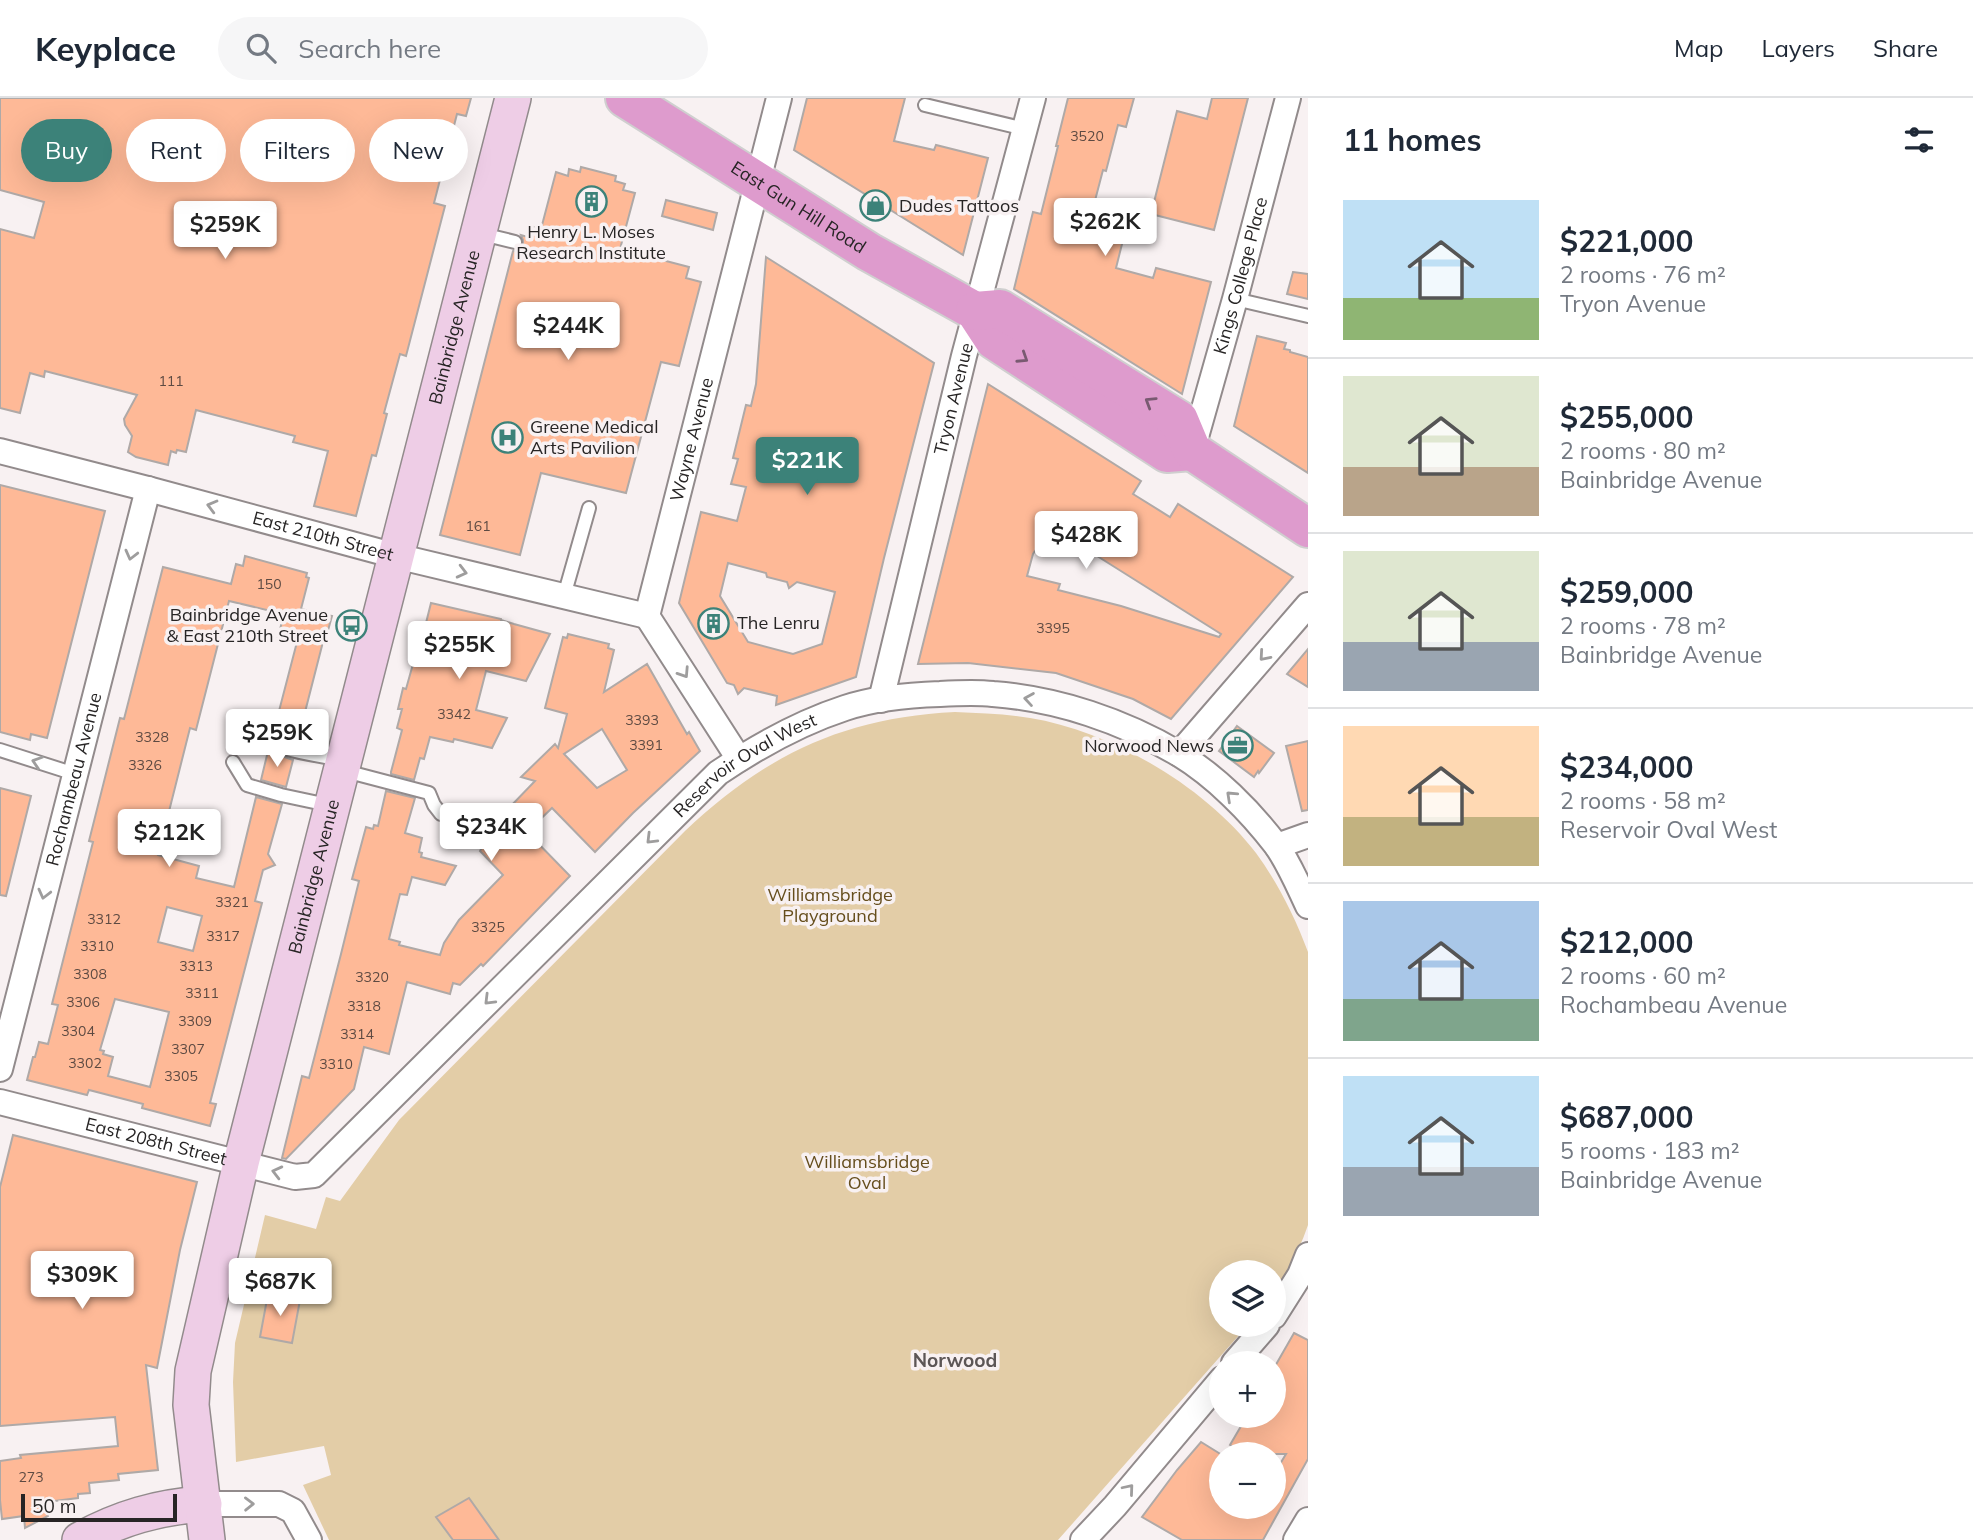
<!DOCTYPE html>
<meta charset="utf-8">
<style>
:root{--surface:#fff;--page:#f6f6f7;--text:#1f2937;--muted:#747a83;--line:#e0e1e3;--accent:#3c8279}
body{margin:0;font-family:Mulish,sans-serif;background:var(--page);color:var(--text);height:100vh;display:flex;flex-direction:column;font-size:26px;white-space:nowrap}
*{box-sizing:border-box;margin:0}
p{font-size:23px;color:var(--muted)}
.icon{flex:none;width:38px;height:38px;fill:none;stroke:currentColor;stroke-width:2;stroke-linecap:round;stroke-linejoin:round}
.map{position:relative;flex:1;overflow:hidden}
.drawer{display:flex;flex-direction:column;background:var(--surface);width:665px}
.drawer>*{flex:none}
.banner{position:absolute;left:21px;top:21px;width:665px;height:63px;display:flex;gap:14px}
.tools{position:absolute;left:1209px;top:1162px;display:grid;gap:14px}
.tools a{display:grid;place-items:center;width:77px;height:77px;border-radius:50%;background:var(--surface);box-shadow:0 7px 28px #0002;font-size:35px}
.scale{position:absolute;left:21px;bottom:18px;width:156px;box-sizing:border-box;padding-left:7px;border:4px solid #272525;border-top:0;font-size:19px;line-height:24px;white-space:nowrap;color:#272525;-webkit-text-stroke:5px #f8f1f2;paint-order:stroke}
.price{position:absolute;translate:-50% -60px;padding:0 16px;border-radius:7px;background:#fff;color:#222;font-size:23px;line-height:46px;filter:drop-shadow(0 2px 4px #0008)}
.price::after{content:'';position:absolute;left:50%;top:42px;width:21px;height:16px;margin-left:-10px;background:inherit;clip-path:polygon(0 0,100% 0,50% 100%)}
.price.active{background:var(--accent);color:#fff}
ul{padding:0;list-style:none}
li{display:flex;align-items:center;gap:21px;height:175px;padding:0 35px}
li+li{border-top:2px solid var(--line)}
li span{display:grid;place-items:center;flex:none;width:196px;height:140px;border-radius:0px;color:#555}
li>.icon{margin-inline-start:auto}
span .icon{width:84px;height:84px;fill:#fffc;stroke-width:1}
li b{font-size:30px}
h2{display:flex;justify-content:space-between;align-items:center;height:84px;padding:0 35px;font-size:30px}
.pill{padding:0 24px;border-radius:32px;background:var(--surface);box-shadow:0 7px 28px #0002;font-size:24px;line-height:63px}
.pill.active{background:var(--accent);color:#fff}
header{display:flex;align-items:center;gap:42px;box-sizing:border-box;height:98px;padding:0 35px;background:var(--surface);border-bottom:2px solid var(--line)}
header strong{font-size:33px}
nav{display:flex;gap:38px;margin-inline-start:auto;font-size:24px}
.search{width:490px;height:63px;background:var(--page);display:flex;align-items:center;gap:18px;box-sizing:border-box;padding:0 24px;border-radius:38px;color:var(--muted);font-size:26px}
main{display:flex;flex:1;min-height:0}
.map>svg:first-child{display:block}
.green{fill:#e3cda7}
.building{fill:#feb997;stroke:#afa9a7;stroke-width:2;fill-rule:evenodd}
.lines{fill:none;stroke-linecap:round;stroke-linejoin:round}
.lane-casing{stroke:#928b8c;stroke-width:16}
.street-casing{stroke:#928b8c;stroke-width:28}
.secondary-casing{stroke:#928b8c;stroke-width:38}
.primary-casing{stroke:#cfcfcf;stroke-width:42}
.lane{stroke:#fff;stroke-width:12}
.street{stroke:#fff;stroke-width:24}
.secondary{stroke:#eecde6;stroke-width:35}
.primary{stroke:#de9bcd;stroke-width:38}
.oneway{stroke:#795a71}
.oneway2{stroke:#9e9d9d}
.labels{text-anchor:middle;stroke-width:7;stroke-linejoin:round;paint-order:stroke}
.number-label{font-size:14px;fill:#5d4a42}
.poi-label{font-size:18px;fill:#272525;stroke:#f8f1f2;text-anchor:start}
.street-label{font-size:18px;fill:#272525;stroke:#f8f1f2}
.park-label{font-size:18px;fill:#664e1d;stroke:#f8f1f2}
.neighbourhood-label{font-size:19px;font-weight:bold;fill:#5c5656;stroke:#f8f1f2}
</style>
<header>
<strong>Keyplace</strong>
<div class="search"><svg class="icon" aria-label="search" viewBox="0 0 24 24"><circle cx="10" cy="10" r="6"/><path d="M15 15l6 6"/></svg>Search here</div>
<nav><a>Map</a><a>Layers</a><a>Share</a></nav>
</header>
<main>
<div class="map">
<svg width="1308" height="1442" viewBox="0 0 1308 1442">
<rect width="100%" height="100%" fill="#f8f1f2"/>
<path class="green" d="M 955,614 C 980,615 1006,616 1030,620 C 1111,633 1206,689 1256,755 C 1278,785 1295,819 1308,854 L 1308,1127 C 1300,1151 1288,1173 1274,1194 L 1274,1174 L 1222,1174 L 1222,1227 L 1248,1227 L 1058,1442 L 329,1442 L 303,1387 L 331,1377 L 324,1348 L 236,1364 L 233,1284 L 235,1245 L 265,1117 L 316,1131 L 326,1099 L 340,1103 L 399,1022 L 685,733 C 767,656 843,620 955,614 Z"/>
<g class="building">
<polygon points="0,0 471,0 466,18 457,16 434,105 445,108 406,258 400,256 384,315 387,316 376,358 372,357 356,418 314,408 328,353 293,344 295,338 196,312 186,354 177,352 176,355 171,353 168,367 136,359 128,354 132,338 125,327 124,321 137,297 45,273 44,279 30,275 20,315 0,310 0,131 34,140 44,104 0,92"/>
<polygon points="807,0 905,0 894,43 934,52 936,47 988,60 963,157 794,52"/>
<polygon points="1068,0 1134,0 1126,29 1118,27 1106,73 1103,72 1087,133 1123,142 1116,170 1153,180 1156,170 1211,184 1182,296 1014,191 1033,114 1041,116 1058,48 1056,48"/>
<polygon points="1212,0 1248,0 1214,132 1151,116 1177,13 1207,21"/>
<polygon points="581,69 616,78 615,83 625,86 623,92 635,95 620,151 689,169 686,180 701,184 679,268 661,264 626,395 541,375 520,457 440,437 513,153 518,152 523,147 523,142 521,137 531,140 534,129 541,131 556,74 568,78 569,71 580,74"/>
<polygon points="666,102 717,115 713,132 662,118"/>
<path d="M 766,159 L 934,265 L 884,460 L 856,579 L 776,607 L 777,598 L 744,590 L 738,596 L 734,587 L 727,585 L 679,505 L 701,414 L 737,423 L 746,389 L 731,386 L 738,361 L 733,360 L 746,307 L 751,308 L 756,286 ZM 728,465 L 766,475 L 767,479 L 787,484 L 789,490 L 797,484 L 835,494 L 822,546 L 793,556 L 748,544 L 720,498 Z"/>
<polygon points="1293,174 1308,176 1308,201 1287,196"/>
<polygon points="1257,238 1286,245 1284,251 1290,252 1290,254 1308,259 1308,375 1234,328"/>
<path d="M 988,286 L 1141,383 L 1133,396 L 1170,419 L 1178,406 L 1293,479 L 1171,621 L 1133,601 L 1056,575 L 968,565 L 918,566 ZM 1051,429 L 1221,536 L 1219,539 L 1121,508 L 1058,492 L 1060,486 L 1027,478 L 1033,456 Z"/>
<polygon points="0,387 105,413 47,640 31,636 30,642 0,634"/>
<path d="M 245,458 L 307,475 L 306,479 L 309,480 L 301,511 L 332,518 L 327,536 L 325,536 L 304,618 L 309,628 L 298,636 L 296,644 L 273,636 L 297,544 L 278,539 L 284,516 L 229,503 L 196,632 L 190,630 L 158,757 L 199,768 L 196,780 L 234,789 L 256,699 L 282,706 L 268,756 L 275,767 L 263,772 L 255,803 L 262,805 L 210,1005 L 216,1006 L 210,1028 L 142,1010 L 143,1006 L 89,992 L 87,997 L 27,982 L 33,959 L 35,959 L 39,944 L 48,946 L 58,907 L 52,906 L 93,744 L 89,743 L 120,620 L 124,621 L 163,469 L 231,486 L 236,466 L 243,468 ZM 167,809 L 202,818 L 193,853 L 158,844 ZM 115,901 L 169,914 L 150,989 L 108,978 L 113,959 L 103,956 L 104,953 L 100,952 Z"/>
<polygon points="431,505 501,521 501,522 514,526 550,536 526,583 486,573 476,612 507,620 492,650 454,641 453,644 430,639 424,661 420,660 414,682 391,676 391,674 402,632 397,630 402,611 398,611 403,590 406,591 415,559 418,557"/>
<path d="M 568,536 L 609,546 L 608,550 L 614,552 L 604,594 L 647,566 L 687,636 L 689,634 L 700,653 L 633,715 L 595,754 L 552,710 L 527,734 L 570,778 L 483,868 L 481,866 L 460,887 L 453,885 L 450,896 L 407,884 L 389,956 L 364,949 L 354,991 L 286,1061 L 282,1060 L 302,978 L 309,980 L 341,856 L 359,783 L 352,781 L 366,729 L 373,731 L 374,727 L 378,728 L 386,693 L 415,700 L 405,735 L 422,740 L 419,754 L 422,755 L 421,759 L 456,768 L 445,787 L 412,779 L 407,797 L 400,796 L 389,841 L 400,844 L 399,847 L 440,857 L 444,845 L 459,822 L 503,777 L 480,753 L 503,711 L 507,712 L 535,683 L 521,679 L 555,646 L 558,650 L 567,616 L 545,610 L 563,539 L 567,540 ZM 602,631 L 627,672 L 597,690 L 564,656 Z"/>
<polygon points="1308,551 1308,589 1287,576"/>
<polygon points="1237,628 1274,655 1259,675 1258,673 1254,679 1219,653"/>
<polygon points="1308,643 1308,712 1302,713 1286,648"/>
<polygon points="268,653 293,662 286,689 261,682"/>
<polygon points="0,690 31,698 6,798 0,797"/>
<polygon points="13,1037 197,1084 180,1152 157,1270 146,1267 158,1372 118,1376 119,1382 89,1385 90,1395 78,1396 78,1400 46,1404 48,1418 25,1430 24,1418 2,1421 0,1402 0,1363 21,1360 20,1357 118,1348 115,1319 0,1328 0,1089"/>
<polygon points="268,1196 300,1202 292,1245 260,1239"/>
<polygon points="1294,1235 1308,1242 1308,1361 1263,1442 1182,1442 1142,1419 1177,1372 1201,1344 1222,1357 1222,1409 1274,1409 1274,1376 1286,1356 1246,1356 1230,1347 1247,1318 1274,1318 1274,1270"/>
<polygon points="469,1400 499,1442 453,1442 436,1419"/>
</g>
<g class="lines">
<defs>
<g id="lane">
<polyline points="925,7 1025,31"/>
<polyline points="482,136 515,144"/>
<polyline points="1235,201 1308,218"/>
<polyline points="564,498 589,410"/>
<path d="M 248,631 C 273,653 311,656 343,662"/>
<polyline points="0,652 75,676"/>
<polyline points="233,664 247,687 281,697 328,707"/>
<polyline points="345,673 429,695 434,707 441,716"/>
</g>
<g id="street">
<path id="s1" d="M 0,353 L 148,391 L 396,458 L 647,518"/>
<path id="s2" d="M 1192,353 L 1235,201 L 1288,0"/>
<path id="s3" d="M 881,602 L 964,258 L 1033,0"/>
<polyline points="1179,656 1308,507"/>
<path id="s4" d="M 739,661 L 647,518 L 779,0"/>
<polyline points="1277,748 1308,737"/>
<path id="s5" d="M 0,971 L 148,391"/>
<path id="s6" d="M 0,1004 L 295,1079 L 314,1077 L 718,675 C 758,648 799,625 845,610 C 875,600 909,597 940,596 C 957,595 976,594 993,596 C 1058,601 1123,623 1179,656 C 1215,678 1250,713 1276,747 C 1289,765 1298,787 1308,808"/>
<polyline points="1274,1218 1300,1177 1308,1157"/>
<polyline points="1234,1265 1267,1227"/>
<polyline points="204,1406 279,1406 293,1413 309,1442"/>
<polyline points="1083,1442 1115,1408 1222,1281"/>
<polyline points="1296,1442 1308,1422"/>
</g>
<g id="secondary">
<path d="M 80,1442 C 120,1420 158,1409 204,1406"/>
<path id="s7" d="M 207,1442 L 191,1307 L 193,1273 L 241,1065 L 513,0"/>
</g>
<g id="primary">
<path id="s8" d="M 625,0 L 869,154 L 975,213 L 994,242 L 1167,355 L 1192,353"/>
<polyline points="975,213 1000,211 1179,322 1192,353 1308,430"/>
</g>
</defs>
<use href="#lane" class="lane-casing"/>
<use href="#street" class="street-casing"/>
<use href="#secondary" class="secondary-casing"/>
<use href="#primary" class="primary-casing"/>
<use href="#lane" class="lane"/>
<use href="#street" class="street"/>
<use href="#secondary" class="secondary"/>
<use href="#primary" class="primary"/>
</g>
<defs><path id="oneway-chevron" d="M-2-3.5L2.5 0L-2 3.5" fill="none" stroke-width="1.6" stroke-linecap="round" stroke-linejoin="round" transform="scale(1.75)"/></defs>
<g class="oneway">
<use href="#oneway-chevron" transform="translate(1023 260) rotate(33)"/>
<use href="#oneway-chevron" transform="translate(1150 304) rotate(-148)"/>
</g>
<g class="oneway2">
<use href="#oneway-chevron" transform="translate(212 408) rotate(-165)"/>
<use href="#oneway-chevron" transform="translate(131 457) rotate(104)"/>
<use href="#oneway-chevron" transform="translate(462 474) rotate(14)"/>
<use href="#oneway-chevron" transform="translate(1264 558) rotate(131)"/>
<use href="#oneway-chevron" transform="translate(684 575) rotate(57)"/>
<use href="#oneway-chevron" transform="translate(1029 601) rotate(-171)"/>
<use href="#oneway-chevron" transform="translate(37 664) rotate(-162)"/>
<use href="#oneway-chevron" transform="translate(1231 698) rotate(-137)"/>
<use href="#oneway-chevron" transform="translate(651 741) rotate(135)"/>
<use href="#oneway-chevron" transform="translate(44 796) rotate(104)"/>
<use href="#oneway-chevron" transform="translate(489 902) rotate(135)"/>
<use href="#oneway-chevron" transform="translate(277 1074) rotate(-166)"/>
<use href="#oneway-chevron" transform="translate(1129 1391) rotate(-50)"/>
<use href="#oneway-chevron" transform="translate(249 1406) rotate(-1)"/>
</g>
<defs>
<symbol id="building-ring" viewBox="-11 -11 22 22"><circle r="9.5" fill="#f8f1f2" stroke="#3c8279" stroke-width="1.5"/><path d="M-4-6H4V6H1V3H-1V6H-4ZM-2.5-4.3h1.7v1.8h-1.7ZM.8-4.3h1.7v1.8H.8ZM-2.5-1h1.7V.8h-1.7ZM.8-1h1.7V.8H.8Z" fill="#3c8279"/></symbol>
<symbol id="shop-ring" viewBox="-11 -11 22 22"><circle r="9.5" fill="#f8f1f2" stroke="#3c8279" stroke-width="1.5"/><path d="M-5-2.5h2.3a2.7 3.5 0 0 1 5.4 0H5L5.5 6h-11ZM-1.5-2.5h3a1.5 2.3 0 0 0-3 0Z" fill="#3c8279"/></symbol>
<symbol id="hospital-ring" viewBox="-11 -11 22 22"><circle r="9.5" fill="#f8f1f2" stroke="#3c8279" stroke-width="1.5"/><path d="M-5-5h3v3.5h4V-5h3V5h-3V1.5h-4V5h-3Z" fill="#3c8279"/></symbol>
<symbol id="bus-ring" viewBox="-11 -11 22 22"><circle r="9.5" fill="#f8f1f2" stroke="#3c8279" stroke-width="1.5"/><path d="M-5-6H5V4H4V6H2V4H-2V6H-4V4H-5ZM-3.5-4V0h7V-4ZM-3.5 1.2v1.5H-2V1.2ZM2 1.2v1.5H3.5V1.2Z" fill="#3c8279"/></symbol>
<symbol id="office-ring" viewBox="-11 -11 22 22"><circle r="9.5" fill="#f8f1f2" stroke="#3c8279" stroke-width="1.5"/><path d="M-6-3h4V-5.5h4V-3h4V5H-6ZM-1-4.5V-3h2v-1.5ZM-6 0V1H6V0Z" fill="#3c8279"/></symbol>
</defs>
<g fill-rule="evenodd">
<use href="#building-ring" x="574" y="86" width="35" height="35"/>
<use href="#shop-ring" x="858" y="90" width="35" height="35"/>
<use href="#hospital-ring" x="490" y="322" width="35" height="35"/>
<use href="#building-ring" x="696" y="508" width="35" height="35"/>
<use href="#bus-ring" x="334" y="510" width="35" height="35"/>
<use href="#office-ring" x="1220" y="630" width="35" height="35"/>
</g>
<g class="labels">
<g class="number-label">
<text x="1087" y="43">3520</text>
<text x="171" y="288">111</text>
<text x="478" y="433">161</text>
<text x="269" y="491">150</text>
<text x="1053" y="535">3395</text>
<text x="454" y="621">3342</text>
<text x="642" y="627">3393</text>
<text x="152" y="644">3328</text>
<text x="646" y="652">3391</text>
<text x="145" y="672">3326</text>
<text x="232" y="809">3321</text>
<text x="104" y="826">3312</text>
<text x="488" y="834">3325</text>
<text x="223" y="843">3317</text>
<text x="97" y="853">3310</text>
<text x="196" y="873">3313</text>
<text x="90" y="881">3308</text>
<text x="372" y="884">3320</text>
<text x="202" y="900">3311</text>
<text x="83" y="909">3306</text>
<text x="364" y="913">3318</text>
<text x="195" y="928">3309</text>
<text x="78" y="938">3304</text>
<text x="357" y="941">3314</text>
<text x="188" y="956">3307</text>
<text x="85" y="970">3302</text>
<text x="336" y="971">3310</text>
<text x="181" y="983">3305</text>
<text x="31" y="1384">273</text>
</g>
<g class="poi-label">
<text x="899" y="114">Dudes Tattoos</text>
<text x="591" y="140" text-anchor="middle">Henry L. Moses<tspan x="591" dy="21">Research Institute</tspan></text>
<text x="530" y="335">Greene Medical<tspan x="530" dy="21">Arts Pavilion</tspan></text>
<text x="328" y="523" text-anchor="end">Bainbridge Avenue<tspan x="328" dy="21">&amp; East 210th Street</tspan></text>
<text x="737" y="531">The Lenru</text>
<text x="1214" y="654" text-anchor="end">Norwood News</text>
</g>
<g class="street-label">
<text dy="6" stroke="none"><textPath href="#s8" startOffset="205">East Gun Hill Road</textPath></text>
<text dy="6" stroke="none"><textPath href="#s2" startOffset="182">Kings College Place</textPath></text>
<text dy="6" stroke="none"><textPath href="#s7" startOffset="1246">Bainbridge Avenue</textPath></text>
<text dy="6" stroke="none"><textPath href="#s3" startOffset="310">Tryon Avenue</textPath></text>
<text dy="6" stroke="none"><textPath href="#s4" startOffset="352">Wayne Avenue</textPath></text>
<text dy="6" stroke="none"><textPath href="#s1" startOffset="334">East 210th Street</textPath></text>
<text dy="6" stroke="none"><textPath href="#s6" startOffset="920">Reservoir Oval West</textPath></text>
<text dy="6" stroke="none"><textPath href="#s5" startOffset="299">Rochambeau Avenue</textPath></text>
<text dy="6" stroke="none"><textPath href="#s7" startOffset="679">Bainbridge Avenue</textPath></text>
<text dy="6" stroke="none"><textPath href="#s6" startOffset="161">East 208th Street</textPath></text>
</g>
<g class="park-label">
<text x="830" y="803">Williamsbridge<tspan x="830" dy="21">Playground</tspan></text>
<text x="867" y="1070">Williamsbridge<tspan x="867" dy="21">Oval</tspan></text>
</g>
<g class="neighbourhood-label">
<text x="955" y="1269">Norwood</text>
</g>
</g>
</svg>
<div class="tools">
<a><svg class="icon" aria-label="layers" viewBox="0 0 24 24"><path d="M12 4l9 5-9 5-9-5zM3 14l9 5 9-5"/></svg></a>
<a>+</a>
<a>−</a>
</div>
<div class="scale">50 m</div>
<b class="price" style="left:1105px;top:160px">$262K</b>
<b class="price" style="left:225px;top:163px">$259K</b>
<b class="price" style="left:568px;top:264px">$244K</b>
<b class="price active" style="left:807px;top:399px">$221K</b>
<b class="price" style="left:1086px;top:473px">$428K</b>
<b class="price" style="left:459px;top:583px">$255K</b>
<b class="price" style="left:277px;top:671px">$259K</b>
<b class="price" style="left:491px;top:765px">$234K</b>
<b class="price" style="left:169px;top:771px">$212K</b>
<b class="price" style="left:82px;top:1213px">$309K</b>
<b class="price" style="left:280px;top:1220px">$687K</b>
<div class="banner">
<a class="pill active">Buy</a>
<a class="pill">Rent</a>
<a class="pill">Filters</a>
<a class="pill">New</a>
</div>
</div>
<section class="drawer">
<h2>11 homes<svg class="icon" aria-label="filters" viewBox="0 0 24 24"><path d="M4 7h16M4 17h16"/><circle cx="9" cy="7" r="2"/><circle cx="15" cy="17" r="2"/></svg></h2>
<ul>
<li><span style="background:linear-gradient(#bfe0f5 70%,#8fb573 0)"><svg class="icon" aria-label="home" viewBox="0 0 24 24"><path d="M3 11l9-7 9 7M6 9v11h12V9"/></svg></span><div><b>$221,000</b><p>2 rooms · 76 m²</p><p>Tryon Avenue</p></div></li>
<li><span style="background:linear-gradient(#dfe7d0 65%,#b9a48a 0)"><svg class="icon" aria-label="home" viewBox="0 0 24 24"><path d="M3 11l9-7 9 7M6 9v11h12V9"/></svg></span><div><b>$255,000</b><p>2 rooms · 80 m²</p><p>Bainbridge Avenue</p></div></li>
<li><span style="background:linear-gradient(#dfe7d0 65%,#9aa5b1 0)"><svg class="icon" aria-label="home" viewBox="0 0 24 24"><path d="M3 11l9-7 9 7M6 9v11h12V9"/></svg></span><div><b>$259,000</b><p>2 rooms · 78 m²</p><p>Bainbridge Avenue</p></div></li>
<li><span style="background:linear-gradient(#ffd9b3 65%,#c2b280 0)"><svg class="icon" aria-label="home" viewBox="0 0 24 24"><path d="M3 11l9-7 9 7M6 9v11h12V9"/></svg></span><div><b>$234,000</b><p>2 rooms · 58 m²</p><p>Reservoir Oval West</p></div></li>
<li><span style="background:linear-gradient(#a9c7e8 70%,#7fa58c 0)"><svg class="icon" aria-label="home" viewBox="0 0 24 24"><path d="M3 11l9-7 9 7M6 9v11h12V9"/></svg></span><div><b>$212,000</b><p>2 rooms · 60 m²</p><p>Rochambeau Avenue</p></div></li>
<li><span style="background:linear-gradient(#bfe0f5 65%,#9aa5b1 0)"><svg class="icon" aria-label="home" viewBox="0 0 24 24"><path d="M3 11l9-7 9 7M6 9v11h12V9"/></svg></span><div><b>$687,000</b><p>5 rooms · 183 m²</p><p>Bainbridge Avenue</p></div></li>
</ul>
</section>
</main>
